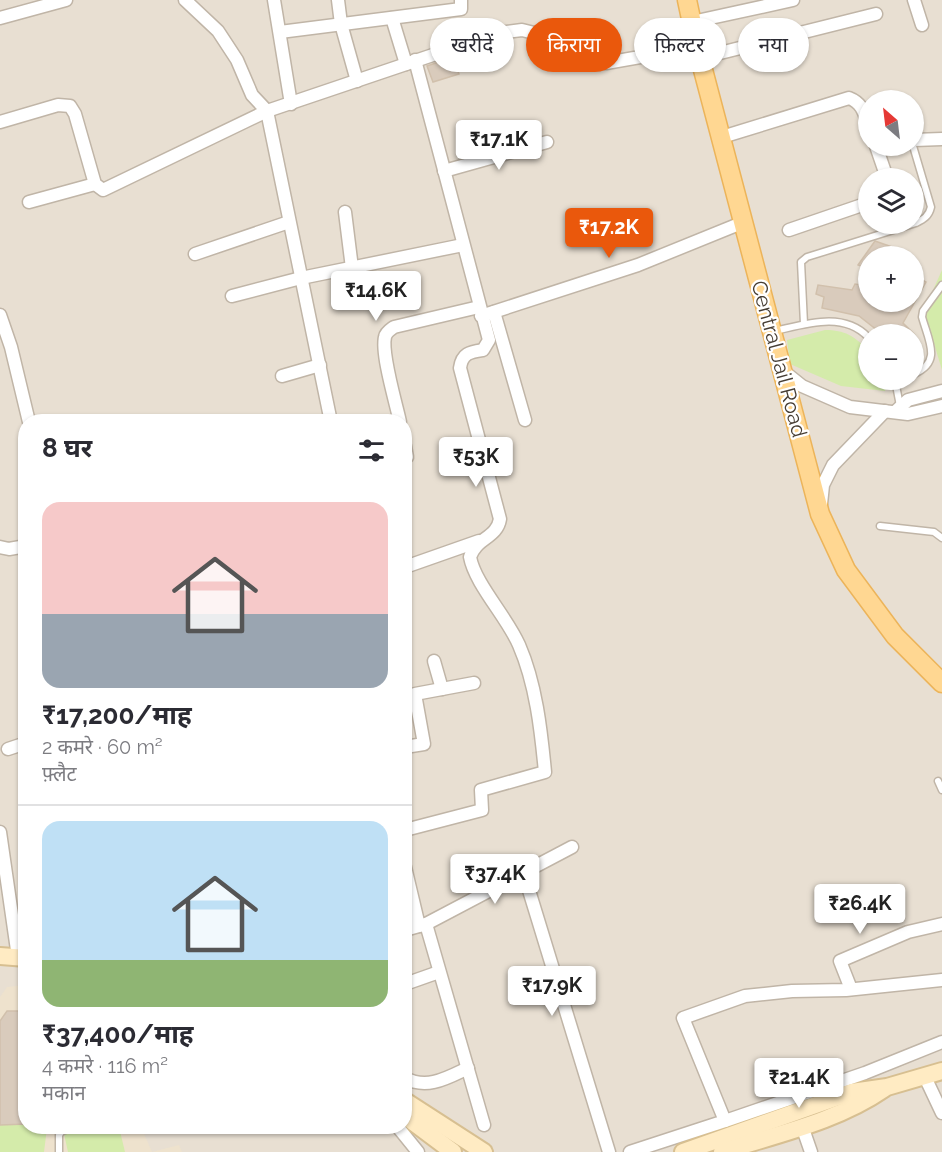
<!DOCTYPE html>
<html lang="hi">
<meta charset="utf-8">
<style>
:root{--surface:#fff;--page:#f7f7f7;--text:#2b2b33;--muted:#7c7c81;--line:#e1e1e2;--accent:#ea580c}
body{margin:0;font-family:Raleway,"Noto Sans Devanagari",sans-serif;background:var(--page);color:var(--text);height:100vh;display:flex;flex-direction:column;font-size:22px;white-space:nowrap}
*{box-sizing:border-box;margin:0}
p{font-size:20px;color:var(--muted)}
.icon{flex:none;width:33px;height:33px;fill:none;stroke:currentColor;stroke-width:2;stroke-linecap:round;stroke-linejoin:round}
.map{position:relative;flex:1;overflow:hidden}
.side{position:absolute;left:18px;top:414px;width:394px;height:720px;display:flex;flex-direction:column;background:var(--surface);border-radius:24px;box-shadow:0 2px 4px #0004}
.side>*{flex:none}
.banner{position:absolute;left:430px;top:18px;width:422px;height:54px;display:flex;gap:12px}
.needle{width:39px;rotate:332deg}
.buttons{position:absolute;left:858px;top:90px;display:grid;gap:12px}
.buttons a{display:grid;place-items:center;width:66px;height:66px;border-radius:50%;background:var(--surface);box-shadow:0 2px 4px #0004;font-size:30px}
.price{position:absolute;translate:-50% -51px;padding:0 14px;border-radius:6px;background:#fff;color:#222;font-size:20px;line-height:39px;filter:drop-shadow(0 2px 3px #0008)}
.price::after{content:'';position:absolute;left:50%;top:36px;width:18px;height:14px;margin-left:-9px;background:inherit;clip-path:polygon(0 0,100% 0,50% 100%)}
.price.on{background:var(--accent);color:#fff}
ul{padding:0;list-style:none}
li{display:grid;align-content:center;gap:12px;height:318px;padding:0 24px}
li+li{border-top:2px solid var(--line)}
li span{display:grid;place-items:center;height:186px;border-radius:18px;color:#555}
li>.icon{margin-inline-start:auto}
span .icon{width:108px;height:108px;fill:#fffc;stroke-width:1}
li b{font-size:26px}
h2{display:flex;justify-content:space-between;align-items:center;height:72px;padding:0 24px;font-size:26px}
.pill{padding:0 21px;border-radius:27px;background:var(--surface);box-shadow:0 2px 4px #0004;font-size:21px;line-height:54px}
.pill.on{background:var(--accent);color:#fff}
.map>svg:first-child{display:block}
.residential{fill:#e8dfd2;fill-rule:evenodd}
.education{fill:#eee2cd}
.green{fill:#d4ebaa}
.building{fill:#d9cbbc;stroke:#d1c0ac;stroke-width:1.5}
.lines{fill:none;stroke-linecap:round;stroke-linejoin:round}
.lane-casing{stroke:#c0b5a7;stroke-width:9}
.street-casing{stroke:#c0b5a7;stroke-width:15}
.secondary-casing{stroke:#d7bf91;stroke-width:20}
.primary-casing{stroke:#ecb45a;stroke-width:21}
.lane{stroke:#fff;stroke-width:6}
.street{stroke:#fff;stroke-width:12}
.secondary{stroke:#ffebc3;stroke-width:16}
.primary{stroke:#ffd792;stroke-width:18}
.labels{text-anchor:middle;stroke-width:4.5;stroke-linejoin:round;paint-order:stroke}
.street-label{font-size:21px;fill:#473e34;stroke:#fff}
</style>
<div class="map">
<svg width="942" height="1152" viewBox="0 0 942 1152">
<rect width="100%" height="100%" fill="#f4eee5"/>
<path class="residential" d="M 0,0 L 942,0 L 942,1152 L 0,1152 ZM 868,100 L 914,100 L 914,146 L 868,146 ZM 868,178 L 914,178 L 914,224 L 868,224 ZM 868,256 L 914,256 L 914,302 L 868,302 ZM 868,334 L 914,334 L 914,380 L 868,380 ZM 26,422 L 405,422 L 405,1126 L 26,1126 Z"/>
<polygon class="education" points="25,985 26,1126 141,1127 152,1152 179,1145 182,1152 0,1152 0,997 7,987"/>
<g class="green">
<polygon points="942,270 942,370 925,314 929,299"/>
<path d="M 825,330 C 845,330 854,336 868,350 L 868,380 L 885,380 L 887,384 L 885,391 L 841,386 L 790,364 L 787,340 Z"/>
<polygon points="25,1124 26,1126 62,1127 47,1128 44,1152 0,1152 0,1125"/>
<polygon points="91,1126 119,1127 125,1152 68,1152 64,1134"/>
</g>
<g class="building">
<polygon points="453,57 459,74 433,82 427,66"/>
<polygon points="875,241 892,247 887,256 868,256 868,302 914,302 914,275 926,282 903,323 914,334 882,334 859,316 822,308 824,297 816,294 818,285 852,290 855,284 861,285 868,269 858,265"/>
<polygon points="7,1011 26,1011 26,1124 0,1125 0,1021"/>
</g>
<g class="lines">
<defs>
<g id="lane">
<path d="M 804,324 L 801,262 L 807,257 L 916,223 C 924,219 929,216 931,207 L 913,146"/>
<path d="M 775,331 C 806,324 843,311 868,337"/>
<path d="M 914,374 C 942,362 929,342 922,317 L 923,311 L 942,285"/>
<polyline points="895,380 900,406"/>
<polyline points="880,526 934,532 942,538"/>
<polyline points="938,781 942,790"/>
<polyline points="59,1152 59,1135 62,1131 78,1126"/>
</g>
<g id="street">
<polyline points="185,0 218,31 237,60 252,95 267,111 331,422"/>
<polyline points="274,0 291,104"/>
<polyline points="338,0 341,24 357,81"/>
<polyline points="914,0 922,25"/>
<polyline points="0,18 66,0"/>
<polyline points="392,18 406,64"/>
<polyline points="692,22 793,0"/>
<polyline points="280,32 461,9 461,0"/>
<polyline points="700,58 876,14"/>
<polyline points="0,122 58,105 70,106 75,114 95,184 103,190 267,111 498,33 522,30 575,43 606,63 697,47"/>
<path d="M 722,137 L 849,98 C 862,103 864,112 868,124"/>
<polyline points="914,140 942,139"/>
<polyline points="876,146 887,178"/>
<polyline points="444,171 547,142"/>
<polyline points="29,202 95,184"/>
<polyline points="345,212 352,268"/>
<polyline points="789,230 868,203"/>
<polyline points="195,254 289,222"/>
<polyline points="232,296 301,278 463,245"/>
<polyline points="494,312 525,420"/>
<polyline points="0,315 11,347 29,422"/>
<polyline points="481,316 638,265 744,222"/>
<polyline points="782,370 802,386 850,407 908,414 942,406"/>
<polyline points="282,376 320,365"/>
<polyline points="896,411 908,400 942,391"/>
<path d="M 400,422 C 396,403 381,354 385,337 C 386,332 390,330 394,327 L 479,307"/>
<polyline points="405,446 407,457"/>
<polyline points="821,504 823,485 833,465 885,411"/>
<polyline points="0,547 9,549 26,546"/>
<polyline points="405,567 479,541"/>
<polyline points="434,661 442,689"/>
<polyline points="405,747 424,744 415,694 474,683"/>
<polyline points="8,749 26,743"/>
<path d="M 405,830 L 482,810 L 481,790 L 545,772 C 541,730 536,684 519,645 C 507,617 475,584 470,557 C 476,538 497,538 500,519 L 460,368 C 462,353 470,352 483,350 L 489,340 L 415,60"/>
<polyline points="0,832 18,957"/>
<polyline points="405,867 419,926"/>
<polyline points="524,874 609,1152"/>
<polyline points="426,924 484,1125"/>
<polyline points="405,930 426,924 572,847"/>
<polyline points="405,984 439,972"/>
<polyline points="851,989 840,961 908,932 942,924"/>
<polyline points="925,1077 942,1113"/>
<path d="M 405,1078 C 427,1090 447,1078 468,1068"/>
<polyline points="725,1121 865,1073 942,1042"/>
<polyline points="397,1126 418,1152"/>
<polyline points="802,1126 811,1152"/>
<polyline points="630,1152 725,1121 683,1018 745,996 792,991 846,990 942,980"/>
</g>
<g id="secondary">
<polyline points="0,956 26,958"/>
<polyline points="405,1101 484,1152"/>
<polyline points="405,1116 453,1152"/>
<polyline points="683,1152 852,1092 887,1087 942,1071"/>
<path d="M 722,1152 C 777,1134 836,1122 884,1089"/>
</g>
<polyline id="primary" points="687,0 697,47 820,514 846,570 895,636 942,683"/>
</defs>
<use href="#lane" class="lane-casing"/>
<use href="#street" class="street-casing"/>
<use href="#secondary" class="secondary-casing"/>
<use href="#primary" class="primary-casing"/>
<use href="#lane" class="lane"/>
<use href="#street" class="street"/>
<use href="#secondary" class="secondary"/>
<use href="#primary" class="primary"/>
</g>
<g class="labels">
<g class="street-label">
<text transform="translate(779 359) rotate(75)" y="7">Central Jail Road</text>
</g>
</g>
</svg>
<div class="buttons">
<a><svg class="needle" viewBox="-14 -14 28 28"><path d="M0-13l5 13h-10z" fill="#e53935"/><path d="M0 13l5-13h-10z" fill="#7c7c81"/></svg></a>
<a><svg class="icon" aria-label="layers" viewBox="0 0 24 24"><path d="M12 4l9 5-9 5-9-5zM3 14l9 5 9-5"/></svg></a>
<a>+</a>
<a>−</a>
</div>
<b class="price" style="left:499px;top:171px">₹17.1K</b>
<b class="price on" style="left:609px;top:259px">₹17.2K</b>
<b class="price" style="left:376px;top:322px">₹14.6K</b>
<b class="price" style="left:476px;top:488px">₹53K</b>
<b class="price" style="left:495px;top:905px">₹37.4K</b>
<b class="price" style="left:860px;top:935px">₹26.4K</b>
<b class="price" style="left:552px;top:1017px">₹17.9K</b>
<b class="price" style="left:799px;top:1109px">₹21.4K</b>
<div class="banner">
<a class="pill">खरीदें</a>
<a class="pill on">किराया</a>
<a class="pill">फ़िल्टर</a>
<a class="pill">नया</a>
</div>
<section class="side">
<h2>8 घर<svg class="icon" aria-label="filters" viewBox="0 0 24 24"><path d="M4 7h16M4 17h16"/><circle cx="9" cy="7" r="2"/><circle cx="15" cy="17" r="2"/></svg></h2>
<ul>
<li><span style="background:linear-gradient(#f6c9c9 60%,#9aa5b1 0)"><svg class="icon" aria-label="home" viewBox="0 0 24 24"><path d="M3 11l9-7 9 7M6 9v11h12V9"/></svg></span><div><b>₹17,200/माह</b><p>2 कमरे · 60 m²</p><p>फ़्लैट</p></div></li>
<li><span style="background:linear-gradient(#bfe0f5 75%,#8fb573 0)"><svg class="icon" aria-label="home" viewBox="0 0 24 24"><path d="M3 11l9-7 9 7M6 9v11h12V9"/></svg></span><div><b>₹37,400/माह</b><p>4 कमरे · 116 m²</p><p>मकान</p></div></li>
</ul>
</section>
</div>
